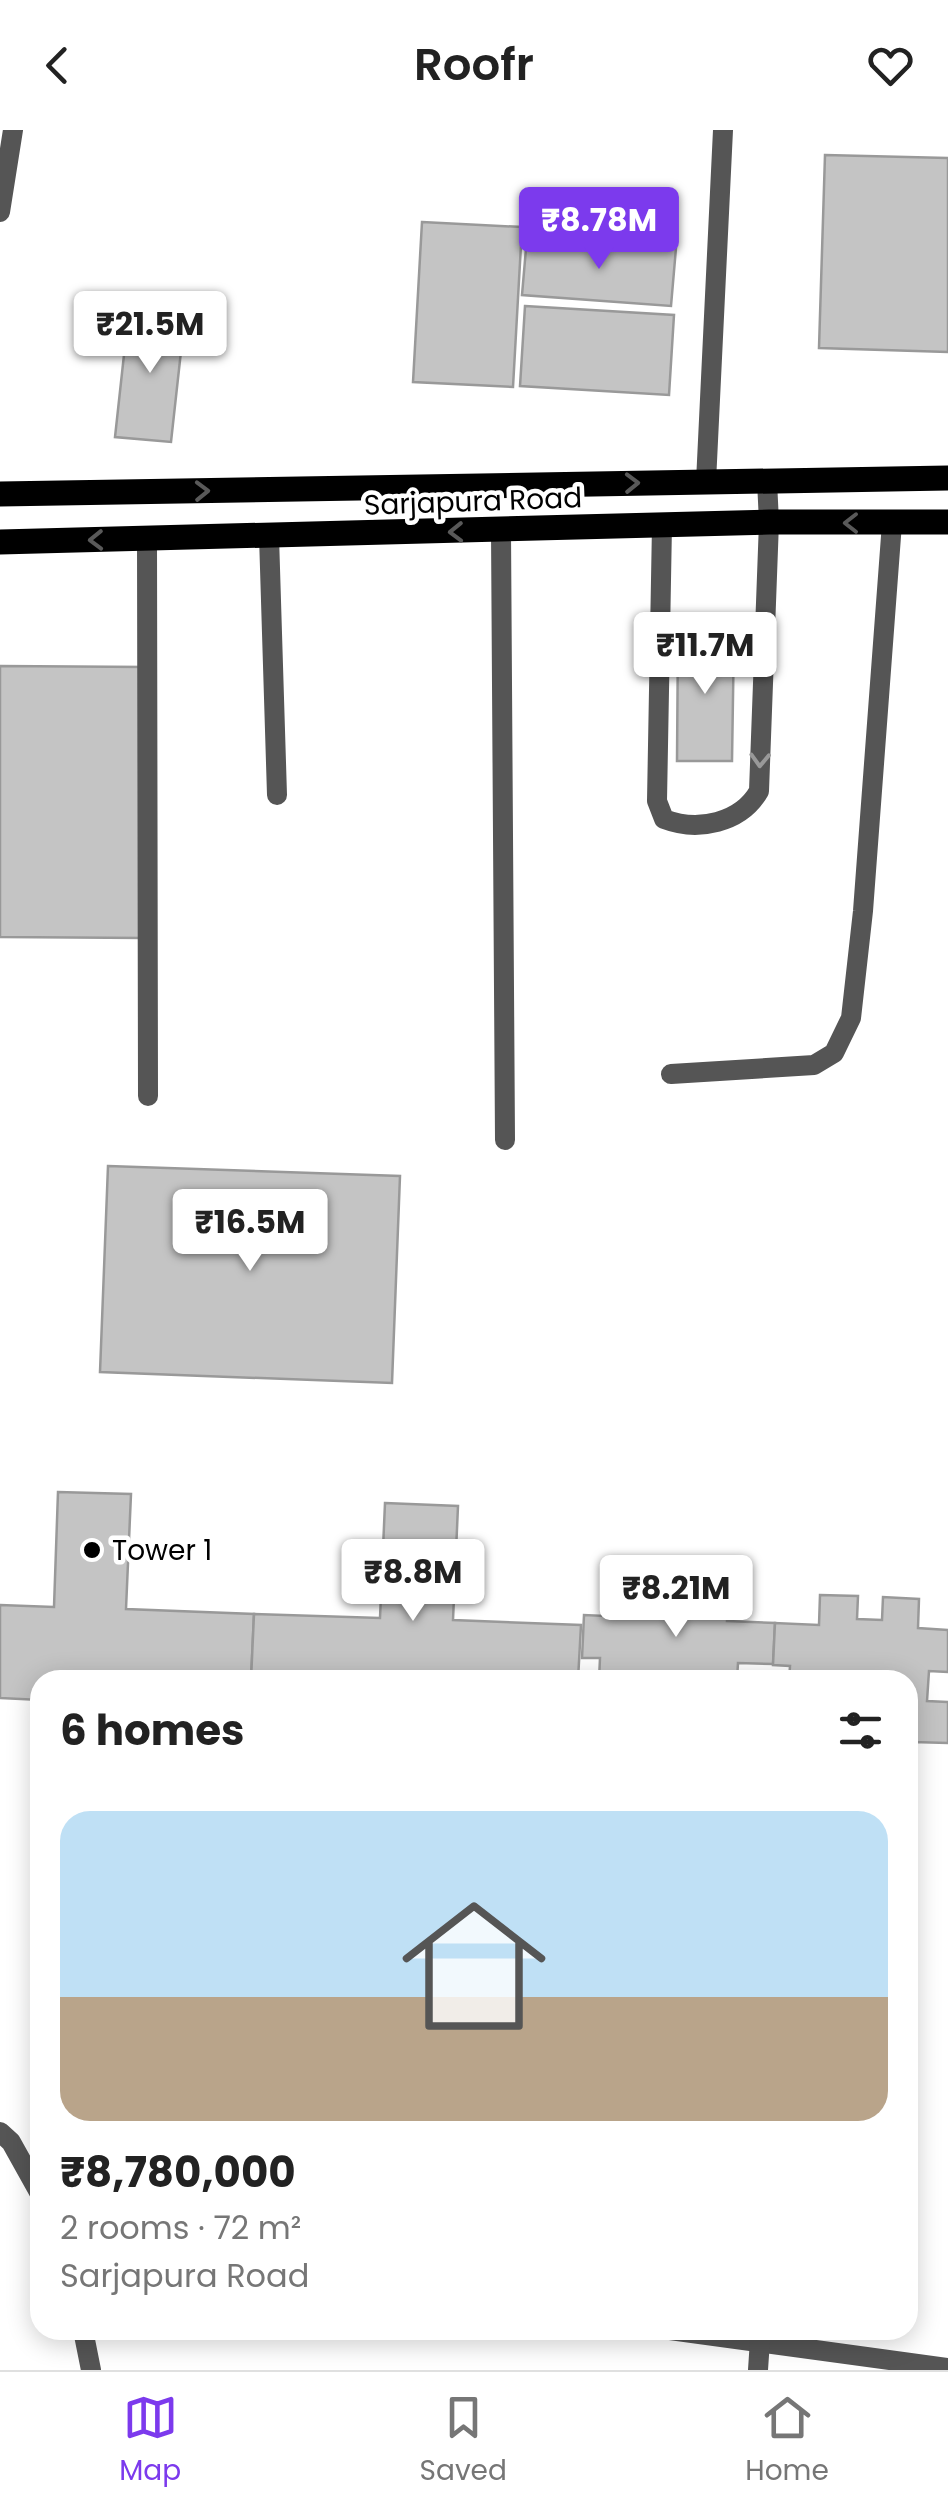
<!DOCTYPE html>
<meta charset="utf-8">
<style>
:root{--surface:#fff;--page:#f6f6f6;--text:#222;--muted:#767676;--line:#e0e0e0;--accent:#7c3aed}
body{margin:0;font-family:Poppins,sans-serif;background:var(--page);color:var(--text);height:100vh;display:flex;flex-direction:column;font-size:38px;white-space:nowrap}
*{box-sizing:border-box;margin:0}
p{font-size:32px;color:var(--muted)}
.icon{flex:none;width:55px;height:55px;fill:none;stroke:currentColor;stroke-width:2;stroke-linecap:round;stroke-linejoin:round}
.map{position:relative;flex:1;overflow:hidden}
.details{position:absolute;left:30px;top:1540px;width:888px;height:670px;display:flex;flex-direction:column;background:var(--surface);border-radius:30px;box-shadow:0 5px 25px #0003}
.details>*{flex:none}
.price{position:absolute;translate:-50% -85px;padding:0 22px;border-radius:10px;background:#fff;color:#222;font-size:32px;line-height:65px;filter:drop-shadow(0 2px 5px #0008)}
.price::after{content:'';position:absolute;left:50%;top:60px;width:30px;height:22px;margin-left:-15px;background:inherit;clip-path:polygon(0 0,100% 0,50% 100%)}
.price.current{background:var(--accent);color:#fff}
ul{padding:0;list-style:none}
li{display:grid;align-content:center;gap:20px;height:530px;padding:0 30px}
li+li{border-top:2px solid var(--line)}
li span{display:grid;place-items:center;height:310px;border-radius:30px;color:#555}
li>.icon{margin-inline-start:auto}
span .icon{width:180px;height:180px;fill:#fffc;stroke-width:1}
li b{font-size:42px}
h2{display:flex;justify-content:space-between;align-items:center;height:120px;padding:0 30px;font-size:42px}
header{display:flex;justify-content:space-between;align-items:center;height:130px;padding:0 30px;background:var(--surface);font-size:45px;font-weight:600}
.dock{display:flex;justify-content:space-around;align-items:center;height:140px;border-top:2px solid var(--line);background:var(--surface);font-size:28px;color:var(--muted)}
.dock a{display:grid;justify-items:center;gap:5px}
.dock .current{color:var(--accent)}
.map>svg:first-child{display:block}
.building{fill:#c4c4c4;stroke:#999;stroke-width:2.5}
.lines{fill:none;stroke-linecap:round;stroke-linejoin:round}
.service{stroke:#555;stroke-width:20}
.minor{stroke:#555;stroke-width:20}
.primary{stroke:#000;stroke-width:25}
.oneway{stroke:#595959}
.oneway2{stroke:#999}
.poi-dot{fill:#000;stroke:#fff;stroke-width:4}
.labels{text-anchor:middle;stroke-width:9;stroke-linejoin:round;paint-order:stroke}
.street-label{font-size:28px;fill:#000;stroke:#fff}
.poi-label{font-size:28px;fill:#000;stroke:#fff;text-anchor:start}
</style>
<header><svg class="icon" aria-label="back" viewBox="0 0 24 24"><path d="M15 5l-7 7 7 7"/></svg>Roofr<svg class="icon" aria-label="heart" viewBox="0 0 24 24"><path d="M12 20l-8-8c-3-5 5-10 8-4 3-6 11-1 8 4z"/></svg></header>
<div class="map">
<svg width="948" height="2240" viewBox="0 0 948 2240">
<rect width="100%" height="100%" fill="#fff"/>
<g class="building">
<polygon points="825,25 948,28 948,222 819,218"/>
<polygon points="422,92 522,97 513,257 413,252"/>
<polygon points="527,107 676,118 671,176 522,165"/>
<polygon points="525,176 674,185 669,265 520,256"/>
<polygon points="129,179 185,185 171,312 115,307"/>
<polygon points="678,503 734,504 732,631 677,631"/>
<polygon points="0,536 147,537 143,808 0,807"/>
<polygon points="108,1036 400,1046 392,1253 100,1242"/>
<polygon points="58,1362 131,1364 126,1479 254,1484 251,1550 40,1550 40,1570 0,1568 0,1475 54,1477"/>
<polygon points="385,1373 458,1376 453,1490 581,1495 578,1550 251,1550 254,1484 380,1488"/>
<polygon points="630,1457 668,1459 666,1482 691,1483 692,1459 729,1461 727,1491 775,1493 773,1534 738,1533 737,1550 599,1550 600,1528 582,1528 584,1485 628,1487"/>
<polygon points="820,1465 858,1466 857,1489 882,1490 883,1467 919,1469 918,1498 948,1500 948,1542 929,1541 927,1571 948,1572 948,1613 913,1612 912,1642 908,1642 908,1550 789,1550 790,1536 773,1535 775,1493 819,1495"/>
</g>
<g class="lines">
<g class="service">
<polyline points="706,352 723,0"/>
<path d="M 662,395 L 657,671 L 664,689 C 698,702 741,693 759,661 L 769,392 L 767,351"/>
<polyline points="501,401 505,1010"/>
<polyline points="269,406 277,665"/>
<polyline points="147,408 148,966"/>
</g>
<g class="minor">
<polyline points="0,82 13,0"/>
<polyline points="671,944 814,935 834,923 851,888 863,781 892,393"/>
<polyline points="0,2002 11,2012 40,2064"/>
<polyline points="83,2200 91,2240"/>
<polyline points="670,2200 948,2238"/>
<polyline points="758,2240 760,2210"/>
</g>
<g class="primary">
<polyline points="0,364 948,348"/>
<polyline points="0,412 769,392 948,392"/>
</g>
</g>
<defs><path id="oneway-chevron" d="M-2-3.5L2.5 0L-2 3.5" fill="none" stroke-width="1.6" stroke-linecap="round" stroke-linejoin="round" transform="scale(2.5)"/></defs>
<g class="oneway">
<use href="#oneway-chevron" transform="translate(632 353) rotate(-1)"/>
<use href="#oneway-chevron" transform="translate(202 361) rotate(-1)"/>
<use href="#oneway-chevron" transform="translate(851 393) rotate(-180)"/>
<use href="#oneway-chevron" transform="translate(456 402) rotate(179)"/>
<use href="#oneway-chevron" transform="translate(96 410) rotate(179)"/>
</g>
<use class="oneway2" href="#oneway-chevron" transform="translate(760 630) rotate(92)"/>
<circle class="poi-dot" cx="92" cy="1420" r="10"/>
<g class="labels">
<g class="street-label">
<text transform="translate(473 371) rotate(-2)" y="10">Sarjapura Road</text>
</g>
<g class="poi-label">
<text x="112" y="1430">Tower 1</text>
</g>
</g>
</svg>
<b class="price current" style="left:599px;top:142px">₹8.78M</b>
<b class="price" style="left:150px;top:246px">₹21.5M</b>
<b class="price" style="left:705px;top:567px">₹11.7M</b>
<b class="price" style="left:250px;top:1144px">₹16.5M</b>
<b class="price" style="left:413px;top:1494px">₹8.8M</b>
<b class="price" style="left:676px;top:1510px">₹8.21M</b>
<section class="details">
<h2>6 homes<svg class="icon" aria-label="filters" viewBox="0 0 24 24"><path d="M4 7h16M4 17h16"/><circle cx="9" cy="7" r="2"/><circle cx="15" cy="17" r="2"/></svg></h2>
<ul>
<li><span style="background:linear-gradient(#bfe0f5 60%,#b9a48a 0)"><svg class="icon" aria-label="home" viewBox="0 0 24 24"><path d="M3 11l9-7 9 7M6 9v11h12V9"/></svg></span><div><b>₹8,780,000</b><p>2 rooms · 72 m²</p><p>Sarjapura Road</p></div></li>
</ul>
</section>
</div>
<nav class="dock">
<a class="current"><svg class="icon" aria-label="map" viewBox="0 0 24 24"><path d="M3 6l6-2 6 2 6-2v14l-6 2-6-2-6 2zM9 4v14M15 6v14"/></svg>Map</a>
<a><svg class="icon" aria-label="saved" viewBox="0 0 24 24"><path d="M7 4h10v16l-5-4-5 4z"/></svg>Saved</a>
<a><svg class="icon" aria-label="home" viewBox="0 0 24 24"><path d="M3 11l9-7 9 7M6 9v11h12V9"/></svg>Home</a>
</nav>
